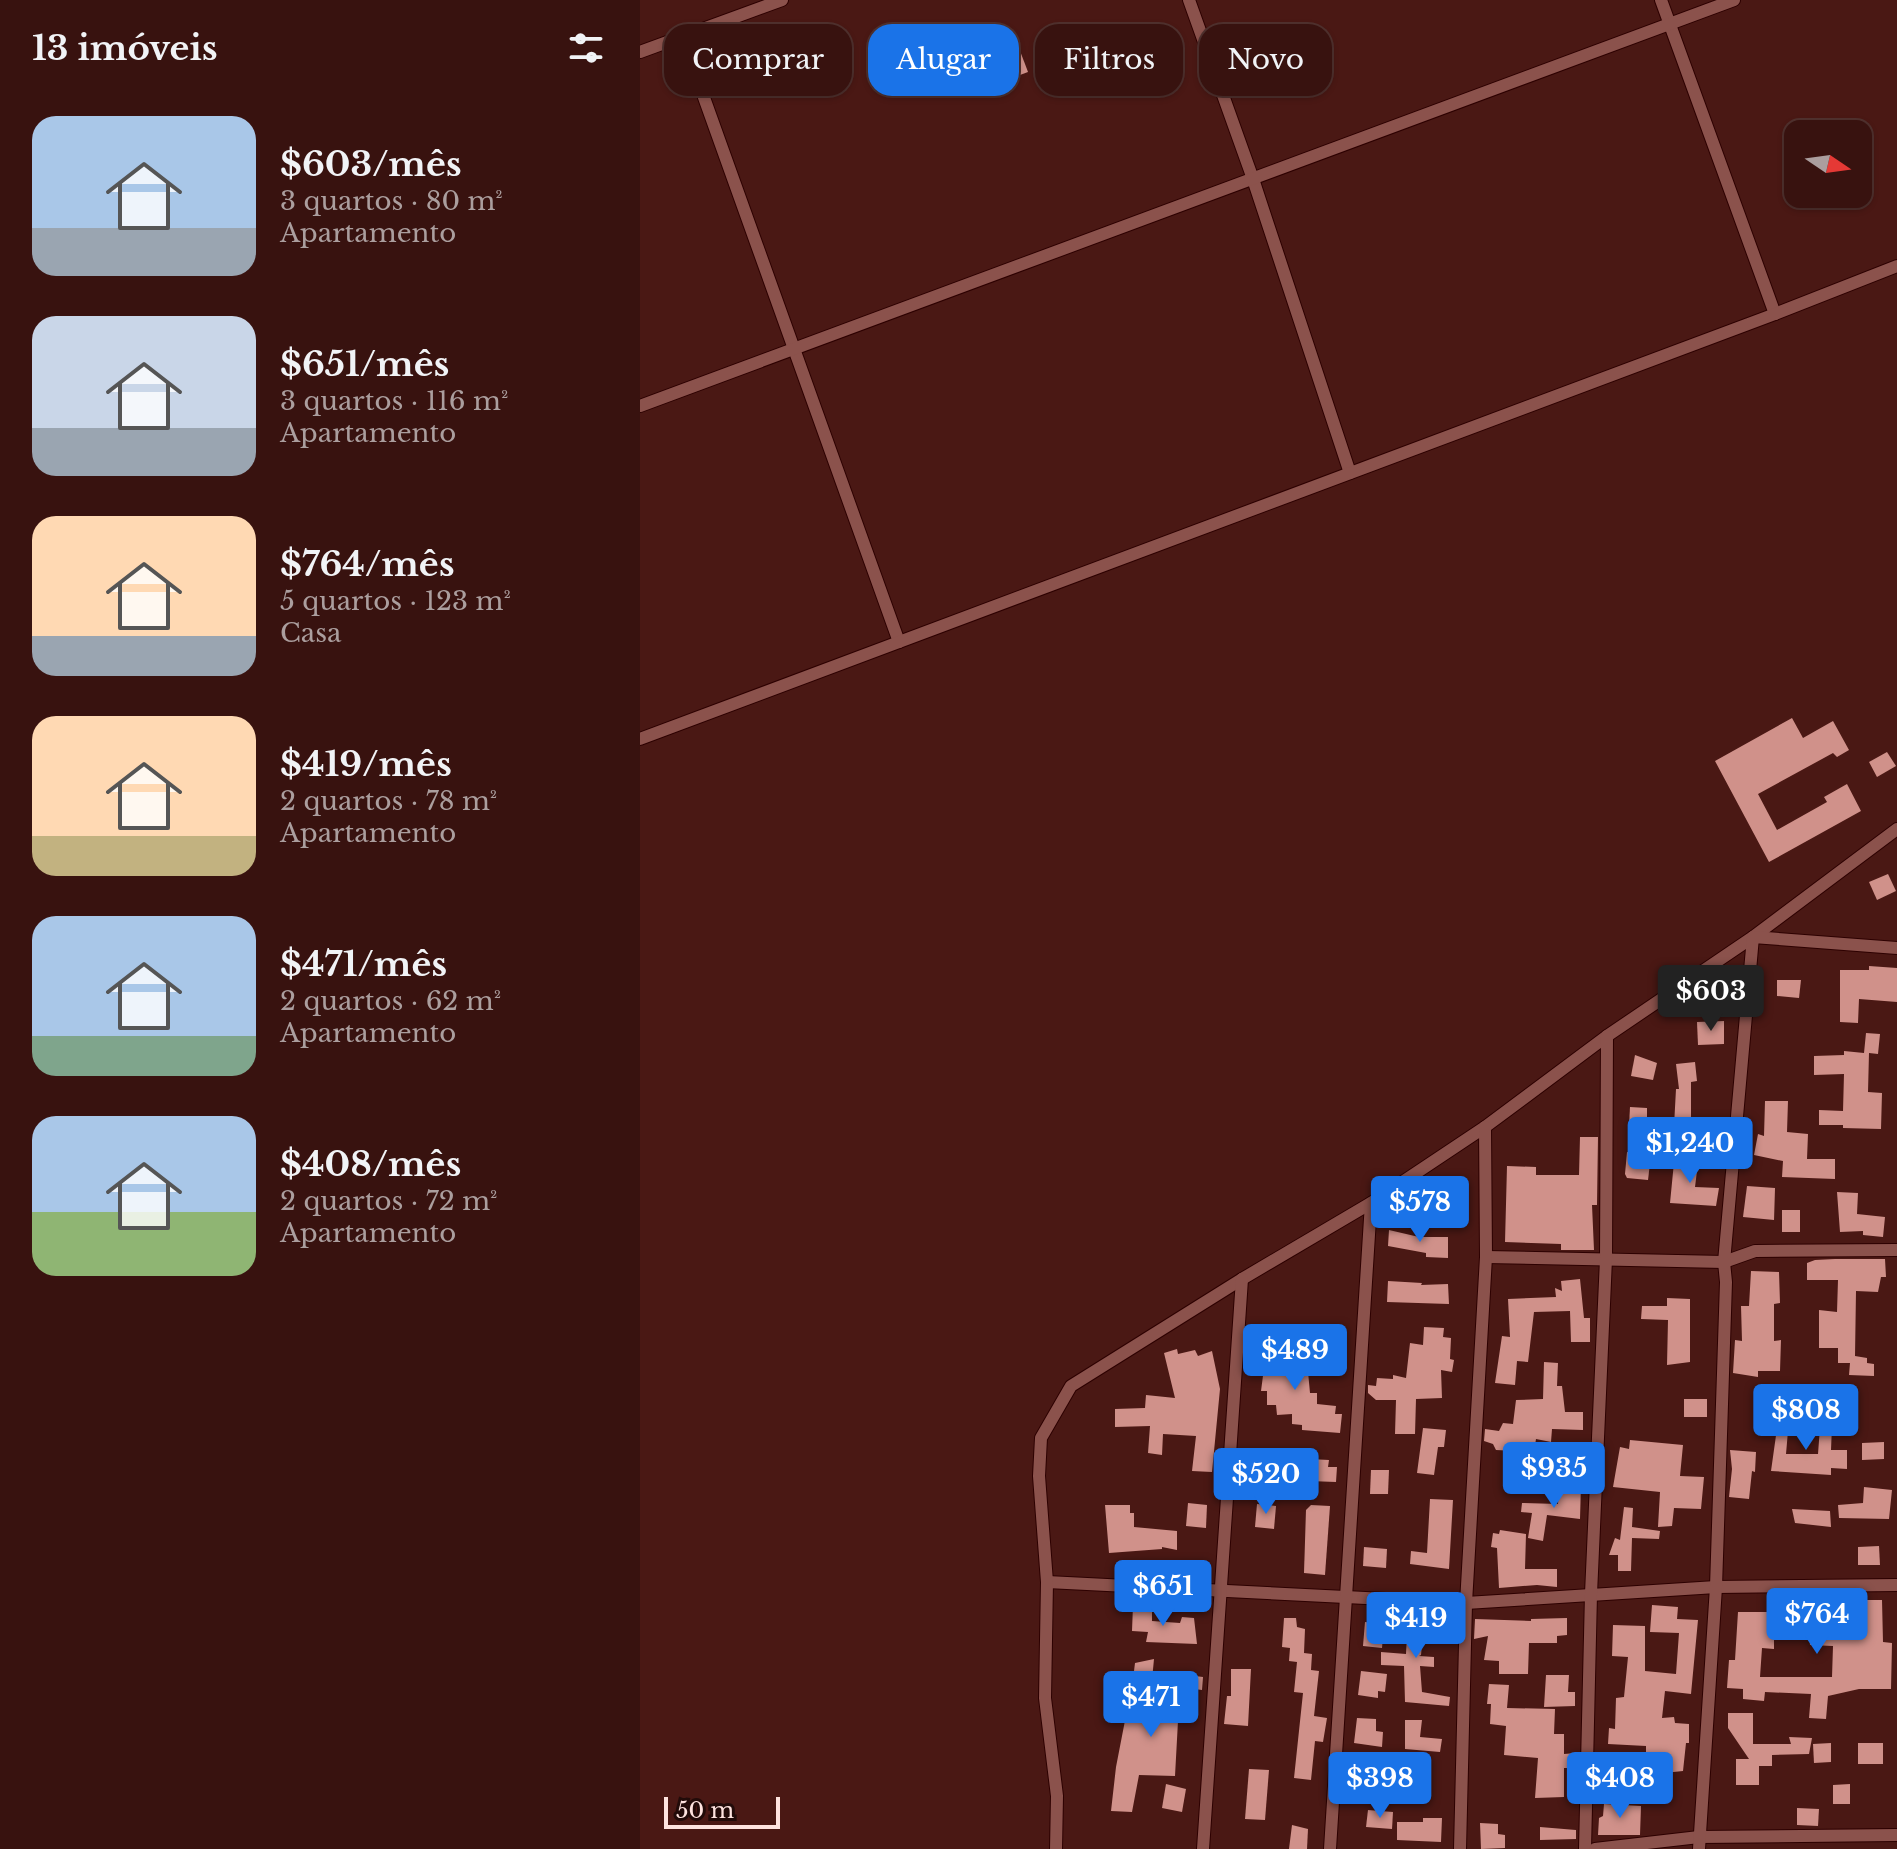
<!DOCTYPE html>
<html lang="pt">
<meta charset="utf-8">
<style>
:root{--surface:#38120f;--page:#3f1b18;--text:#f1f3f6;--muted:#ab9e9e;--line:#52322f;--accent:#1a73e8}
body{margin:0;font-family:"Libre Baskerville",serif;background:var(--page);color:var(--text);height:100vh;display:flex;flex-direction:column;font-size:30px;white-space:nowrap}
*{box-sizing:border-box;margin:0}
p{font-size:26px;color:var(--muted)}
.icon{flex:none;width:44px;height:44px;fill:none;stroke:currentColor;stroke-width:2;stroke-linecap:round;stroke-linejoin:round}
.map{position:relative;flex:1;overflow:hidden}
.details{display:flex;flex-direction:column;background:var(--surface);width:640px}
.details>*{flex:none}
.banner{position:absolute;left:24px;top:24px;width:760px;height:72px;display:flex;gap:16px}
.needle{width:52px;rotate:103deg}
.fabs{position:absolute;left:1144px;top:120px;display:grid;gap:16px}
.fabs a{display:grid;place-items:center;width:88px;height:88px;border-radius:16px;background:var(--surface);box-shadow:0 2px 6px #0004,0 0 0 2px var(--line);font-size:40px}
.scale{position:absolute;left:24px;bottom:20px;width:116px;box-sizing:border-box;padding-left:8px;border:4px solid #fee3df;border-top:0;font-size:22px;line-height:28px;white-space:nowrap;color:#fee3df;-webkit-text-stroke:6px #220b09;paint-order:stroke}
.price{position:absolute;translate:-50% -68px;padding:0 18px;border-radius:8px;background:var(--accent);color:#fff;font-size:26px;line-height:52px;filter:drop-shadow(0 2px 4px #0008)}
.price::after{content:'';position:absolute;left:50%;top:48px;width:24px;height:18px;margin-left:-12px;background:inherit;clip-path:polygon(0 0,100% 0,50% 100%)}
.price.current{background:#222;color:#fff}
ul{padding:0;list-style:none}
li{display:flex;align-items:center;gap:24px;height:200px;padding:0 32px}
li span{display:grid;place-items:center;flex:none;width:224px;height:160px;border-radius:24px;color:#555}
li>.icon{margin-inline-start:auto}
span .icon{width:96px;height:96px;fill:#fffc;stroke-width:1}
li b{font-size:34px}
h2{display:flex;justify-content:space-between;align-items:center;height:96px;padding:0 32px;font-size:34px}
.chip{padding:0 28px;border-radius:24px;background:var(--surface);box-shadow:0 2px 6px #0004,0 0 0 2px var(--line);font-size:28px;line-height:72px}
.chip.current{background:var(--accent);color:#fff}
main{display:flex;flex:1;min-height:0}
.map>svg:first-child{display:block}
.building{fill:#d0918a}
.lines{fill:none;stroke-linecap:round;stroke-linejoin:round}
.street-casing{stroke:#2d0001;stroke-width:14}
.street{stroke:#8b524c;stroke-width:12}
</style>
<main>
<section class="details">
<h2>13 imóveis<svg class="icon" aria-label="filters" viewBox="0 0 24 24"><path d="M4 7h16M4 17h16"/><circle cx="9" cy="7" r="2"/><circle cx="15" cy="17" r="2"/></svg></h2>
<ul>
<li><span style="background:linear-gradient(#a9c7e8 70%,#9aa5b1 0)"><svg class="icon" aria-label="home" viewBox="0 0 24 24"><path d="M3 11l9-7 9 7M6 9v11h12V9"/></svg></span><div><b>$603/mês</b><p>3 quartos · 80 m²</p><p>Apartamento</p></div></li>
<li><span style="background:linear-gradient(#c9d6e8 70%,#9aa5b1 0)"><svg class="icon" aria-label="home" viewBox="0 0 24 24"><path d="M3 11l9-7 9 7M6 9v11h12V9"/></svg></span><div><b>$651/mês</b><p>3 quartos · 116 m²</p><p>Apartamento</p></div></li>
<li><span style="background:linear-gradient(#ffd9b3 75%,#9aa5b1 0)"><svg class="icon" aria-label="home" viewBox="0 0 24 24"><path d="M3 11l9-7 9 7M6 9v11h12V9"/></svg></span><div><b>$764/mês</b><p>5 quartos · 123 m²</p><p>Casa</p></div></li>
<li><span style="background:linear-gradient(#ffd9b3 75%,#c2b280 0)"><svg class="icon" aria-label="home" viewBox="0 0 24 24"><path d="M3 11l9-7 9 7M6 9v11h12V9"/></svg></span><div><b>$419/mês</b><p>2 quartos · 78 m²</p><p>Apartamento</p></div></li>
<li><span style="background:linear-gradient(#a9c7e8 75%,#7fa58c 0)"><svg class="icon" aria-label="home" viewBox="0 0 24 24"><path d="M3 11l9-7 9 7M6 9v11h12V9"/></svg></span><div><b>$471/mês</b><p>2 quartos · 62 m²</p><p>Apartamento</p></div></li>
<li><span style="background:linear-gradient(#a9c7e8 60%,#8fb573 0)"><svg class="icon" aria-label="home" viewBox="0 0 24 24"><path d="M3 11l9-7 9 7M6 9v11h12V9"/></svg></span><div><b>$408/mês</b><p>2 quartos · 72 m²</p><p>Apartamento</p></div></li>
</ul>
</section>
<div class="map">
<svg width="1257" height="1849" viewBox="0 0 1257 1849">
<rect width="100%" height="100%" fill="#4a1814"/>
<g class="building">
<polygon points="374,35 388,72 349,87 335,50"/>
<polygon points="1152,718 1163,738 1193,721 1209,750 1197,757 1193,753 1118,794 1137,830 1187,802 1184,797 1207,784 1221,811 1129,862 1075,761"/>
<polygon points="1247,752 1256,766 1237,777 1229,762"/>
<polygon points="1248,874 1256,891 1237,900 1229,882"/>
<polygon points="1229,966 1257,968 1257,1002 1219,999 1218,1023 1200,1022 1200,970 1229,970"/>
<polygon points="1137,980 1161,980 1159,998 1137,996"/>
<polygon points="1084,1021 1084,1044 1058,1045 1057,1022"/>
<polygon points="1226,1033 1240,1034 1238,1054 1229,1053 1228,1092 1242,1093 1241,1129 1203,1128 1203,1125 1179,1125 1179,1110 1203,1111 1204,1074 1174,1075 1174,1056 1204,1055 1204,1051 1224,1053"/>
<polygon points="995,1055 1017,1063 1013,1080 991,1076"/>
<polygon points="1055,1062 1057,1081 1051,1082 1051,1125 1034,1126 1036,1089 1039,1089 1036,1064"/>
<polygon points="1125,1101 1148,1101 1147,1132 1168,1134 1167,1159 1195,1159 1195,1179 1142,1177 1143,1161 1114,1155 1118,1134 1124,1136"/>
<polygon points="990,1107 1007,1108 1007,1126 989,1126"/>
<polygon points="940,1137 958,1137 957,1205 952,1205 954,1250 921,1250 921,1244 865,1242 867,1166 896,1167 896,1175 939,1175"/>
<polygon points="987,1152 1011,1155 1008,1180 987,1178 985,1174"/>
<polygon points="1035,1152 1058,1163 1055,1187 1079,1188 1076,1206 1030,1203"/>
<polygon points="1107,1186 1135,1188 1134,1220 1103,1217"/>
<polygon points="1197,1192 1218,1193 1217,1214 1245,1217 1243,1237 1223,1235 1223,1231 1200,1232"/>
<rect x="1142" y="1210" width="18" height="22"/>
<polygon points="749,1230 779,1237 808,1237 808,1258 786,1257 786,1253 748,1246"/>
<polygon points="1195,1259 1245,1259 1246,1277 1241,1277 1238,1292 1216,1291 1215,1356 1227,1358 1227,1363 1234,1364 1234,1376 1209,1375 1210,1363 1198,1363 1198,1348 1179,1348 1179,1310 1197,1312 1198,1280 1167,1280 1167,1263 1175,1260"/>
<polygon points="1111,1271 1139,1272 1140,1303 1134,1304 1134,1341 1141,1340 1140,1371 1118,1371 1118,1377 1093,1373 1095,1340 1102,1341 1101,1306 1109,1306"/>
<polygon points="940,1279 944,1318 950,1318 950,1342 931,1342 930,1311 894,1312 888,1362 877,1361 875,1385 855,1383 862,1336 870,1337 868,1299 916,1297 915,1288 922,1291 921,1281"/>
<polygon points="748,1281 782,1283 781,1285 808,1284 809,1304 747,1302"/>
<polygon points="1027,1298 1050,1299 1050,1362 1027,1365 1028,1320 1001,1319 1002,1306 1027,1306"/>
<polygon points="784,1327 804,1328 803,1337 811,1338 810,1359 814,1360 812,1372 801,1370 802,1398 776,1399 775,1434 755,1434 756,1400 736,1400 728,1393 728,1385 736,1386 737,1378 753,1379 753,1375 766,1378 770,1343 783,1345"/>
<polygon points="628,1337 646,1340 644,1358 648,1358 648,1361 667,1361 670,1393 677,1393 677,1404 696,1406 695,1414 702,1414 700,1433 662,1430 662,1425 652,1424 652,1414 637,1415 636,1405 627,1405 627,1391 621,1391"/>
<polygon points="537,1349 538,1354 555,1350 558,1356 572,1351 580,1389 572,1472 552,1471 556,1436 523,1434 522,1455 508,1453 510,1426 475,1427 475,1409 505,1408 506,1395 535,1398 524,1353"/>
<polygon points="904,1362 918,1363 917,1386 922,1386 925,1412 943,1412 943,1430 912,1429 911,1442 896,1439 894,1452 856,1450 853,1444 844,1441 845,1429 859,1431 863,1423 873,1424 876,1400 903,1399"/>
<polygon points="1197,1396 1216,1396 1215,1425 1145,1402 1146,1400 1197,1400"/>
<rect x="1044" y="1399" width="23" height="18"/>
<polygon points="1140,1407 1150,1408 1146,1454 1178,1454 1180,1427 1192,1426 1191,1450 1207,1450 1207,1469 1191,1468 1191,1475 1131,1471"/>
<polygon points="783,1428 806,1430 804,1447 798,1447 794,1475 777,1473"/>
<polygon points="990,1440 1043,1445 1040,1476 1064,1477 1061,1509 1034,1508 1032,1526 1018,1527 1020,1492 973,1487 980,1447 989,1449"/>
<polygon points="1244,1442 1244,1459 1222,1460 1222,1443"/>
<polygon points="1090,1450 1116,1452 1115,1472 1112,1471 1109,1499 1089,1497 1092,1469"/>
<polygon points="670,1459 689,1460 688,1467 697,1467 696,1482 669,1481"/>
<polygon points="731,1470 749,1470 748,1494 730,1494"/>
<polygon points="919,1484 941,1485 940,1519 907,1515 903,1541 888,1538 892,1513 881,1512 882,1503 918,1504"/>
<polygon points="1224,1487 1252,1490 1249,1519 1199,1518 1198,1505 1223,1503"/>
<polygon points="790,1499 813,1500 809,1569 770,1564 771,1551 787,1553"/>
<polygon points="548,1503 567,1505 566,1528 546,1526"/>
<polygon points="617,1504 636,1506 634,1529 615,1527"/>
<polygon points="465,1505 490,1505 490,1513 494,1513 494,1527 537,1531 537,1550 522,1547 522,1549 469,1553"/>
<polygon points="671,1505 690,1506 685,1575 664,1573 666,1510"/>
<polygon points="984,1507 993,1508 992,1527 1020,1531 1019,1539 992,1538 991,1571 978,1571 978,1555 969,1555 975,1538 980,1540"/>
<polygon points="1152,1509 1190,1511 1191,1527 1155,1523"/>
<polygon points="860,1530 886,1534 885,1569 917,1569 917,1587 897,1585 859,1588 857,1548 851,1547 853,1533 859,1534"/>
<polygon points="1239,1546 1240,1565 1218,1565 1218,1547"/>
<polygon points="724,1547 747,1549 746,1568 723,1566"/>
<polygon points="1220,1600 1242,1600 1243,1642 1252,1643 1251,1689 1219,1689 1188,1696 1186,1719 1169,1718 1171,1694 1125,1692 1124,1701 1103,1699 1103,1689 1087,1688 1089,1660 1095,1660 1098,1612 1134,1612 1134,1649 1122,1648 1120,1677 1192,1677 1193,1646 1170,1645 1168,1626 1177,1624 1178,1619 1194,1619 1195,1609 1220,1607"/>
<polygon points="493,1605 512,1606 512,1621 540,1623 542,1617 554,1618 557,1644 506,1642 508,1632 492,1631"/>
<polygon points="1012,1605 1038,1607 1037,1619 1058,1620 1051,1694 1025,1691 1022,1718 1034,1717 1035,1723 1049,1724 1049,1743 1046,1743 1043,1771 1024,1773 1023,1793 1006,1792 1006,1746 968,1744 969,1728 975,1729 976,1698 984,1697 988,1657 972,1656 973,1625 1005,1626 1005,1671 1036,1674 1039,1633 1010,1632"/>
<polygon points="768,1613 792,1615 790,1622 801,1624 800,1636 783,1635 781,1655 779,1656 794,1657 794,1667 780,1666 782,1692 810,1697 809,1706 765,1702 764,1666 741,1665 741,1652 766,1654"/>
<polygon points="644,1618 656,1618 657,1627 665,1629 664,1653 672,1654 671,1670 679,1671 674,1716 687,1718 683,1742 675,1741 671,1780 654,1778 663,1693 654,1692 657,1662 649,1661 650,1648 642,1647"/>
<polygon points="927,1618 927,1635 917,1636 917,1643 889,1643 888,1674 859,1674 859,1661 844,1660 848,1636 834,1639 835,1619 891,1621 891,1619"/>
<polygon points="725,1622 744,1624 742,1648 723,1646"/>
<polygon points="514,1659 512,1680 493,1679 495,1663"/>
<polygon points="591,1669 611,1669 608,1726 584,1724 587,1696 591,1696"/>
<polygon points="516,1671 563,1677 562,1690 547,1688 543,1721 538,1721 535,1776 499,1775 492,1812 471,1811 476,1767 488,1705 524,1712 527,1686 513,1685"/>
<polygon points="721,1671 747,1674 745,1692 738,1691 738,1698 718,1695"/>
<polygon points="906,1675 929,1675 928,1692 935,1692 935,1706 904,1707"/>
<polygon points="849,1684 869,1685 867,1708 915,1709 914,1734 924,1734 924,1754 936,1753 935,1768 924,1768 924,1797 895,1798 898,1758 864,1755 866,1726 850,1724 851,1704 847,1704"/>
<polygon points="1088,1713 1113,1713 1113,1744 1151,1744 1149,1737 1172,1738 1169,1754 1132,1755 1132,1766 1119,1766 1119,1785 1096,1785 1096,1759 1109,1759 1088,1728"/>
<polygon points="717,1718 736,1719 736,1731 743,1732 742,1747 714,1743"/>
<polygon points="765,1720 782,1720 780,1737 802,1739 800,1752 765,1749"/>
<polygon points="1191,1743 1191,1762 1174,1763 1173,1744"/>
<rect x="1218" y="1743" width="25" height="21"/>
<polygon points="609,1769 629,1770 625,1820 605,1819"/>
<polygon points="526,1784 546,1789 542,1812 522,1808"/>
<polygon points="1210,1784 1210,1804 1193,1804 1193,1785"/>
<polygon points="964,1804 1001,1806 1000,1835 958,1835 959,1818 963,1816"/>
<polygon points="1157,1808 1179,1809 1178,1826 1157,1825"/>
<polygon points="728,1810 753,1812 752,1829 726,1827"/>
<polygon points="783,1818 802,1818 801,1842 757,1840 757,1822 783,1822"/>
<polygon points="840,1823 858,1824 858,1834 865,1835 865,1848 841,1849"/>
<polygon points="652,1825 668,1829 667,1849 649,1849"/>
<polygon points="900,1827 936,1830 936,1839 900,1840"/>
</g>
<g class="lines">
<defs>
<g id="street">
<polyline points="549,0 613,179 710,473"/>
<polyline points="1021,0 1135,314"/>
<polyline points="42,36 259,642"/>
<polyline points="0,52 142,0"/>
<polyline points="0,406 1094,0"/>
<polyline points="0,739 1135,314 1257,266"/>
<polyline points="846,1257 1084,1262 1115,1251 1257,1250"/>
<polyline points="407,1582 826,1603 1076,1587 1257,1585"/>
<polyline points="416,1849 417,1796 405,1698 407,1582 399,1476 401,1438 431,1386 602,1279 731,1203 845,1127 967,1036 1113,937 1257,829"/>
<polyline points="563,1849 602,1279"/>
<polyline points="690,1849 731,1203"/>
<polyline points="820,1849 826,1603 846,1257 845,1127"/>
<polyline points="945,1849 951,1594 966,1259 967,1036"/>
<polyline points="955,1849 1059,1837 1257,1835"/>
<polyline points="1059,1849 1076,1587 1086,1282 1084,1262 1113,937 1257,948"/>
</g>
</defs>
<use href="#street" class="street-casing"/>
<use href="#street" class="street"/>
</g>
</svg>
<div class="fabs">
<a><svg class="needle" viewBox="-14 -14 28 28"><path d="M0-13l5 13h-10z" fill="#e53935"/><path d="M0 13l5-13h-10z" fill="#ab9e9e"/></svg></a>
</div>
<div class="scale">50 m</div>
<b class="price current" style="left:1071px;top:1033px">$603</b>
<b class="price" style="left:1050px;top:1185px">$1,240</b>
<b class="price" style="left:780px;top:1244px">$578</b>
<b class="price" style="left:655px;top:1392px">$489</b>
<b class="price" style="left:1166px;top:1452px">$808</b>
<b class="price" style="left:914px;top:1510px">$935</b>
<b class="price" style="left:626px;top:1516px">$520</b>
<b class="price" style="left:523px;top:1628px">$651</b>
<b class="price" style="left:1177px;top:1656px">$764</b>
<b class="price" style="left:776px;top:1660px">$419</b>
<b class="price" style="left:511px;top:1739px">$471</b>
<b class="price" style="left:740px;top:1820px">$398</b>
<b class="price" style="left:980px;top:1820px">$408</b>
<div class="banner">
<a class="chip">Comprar</a>
<a class="chip current">Alugar</a>
<a class="chip">Filtros</a>
<a class="chip">Novo</a>
</div>
</div>
</main>
